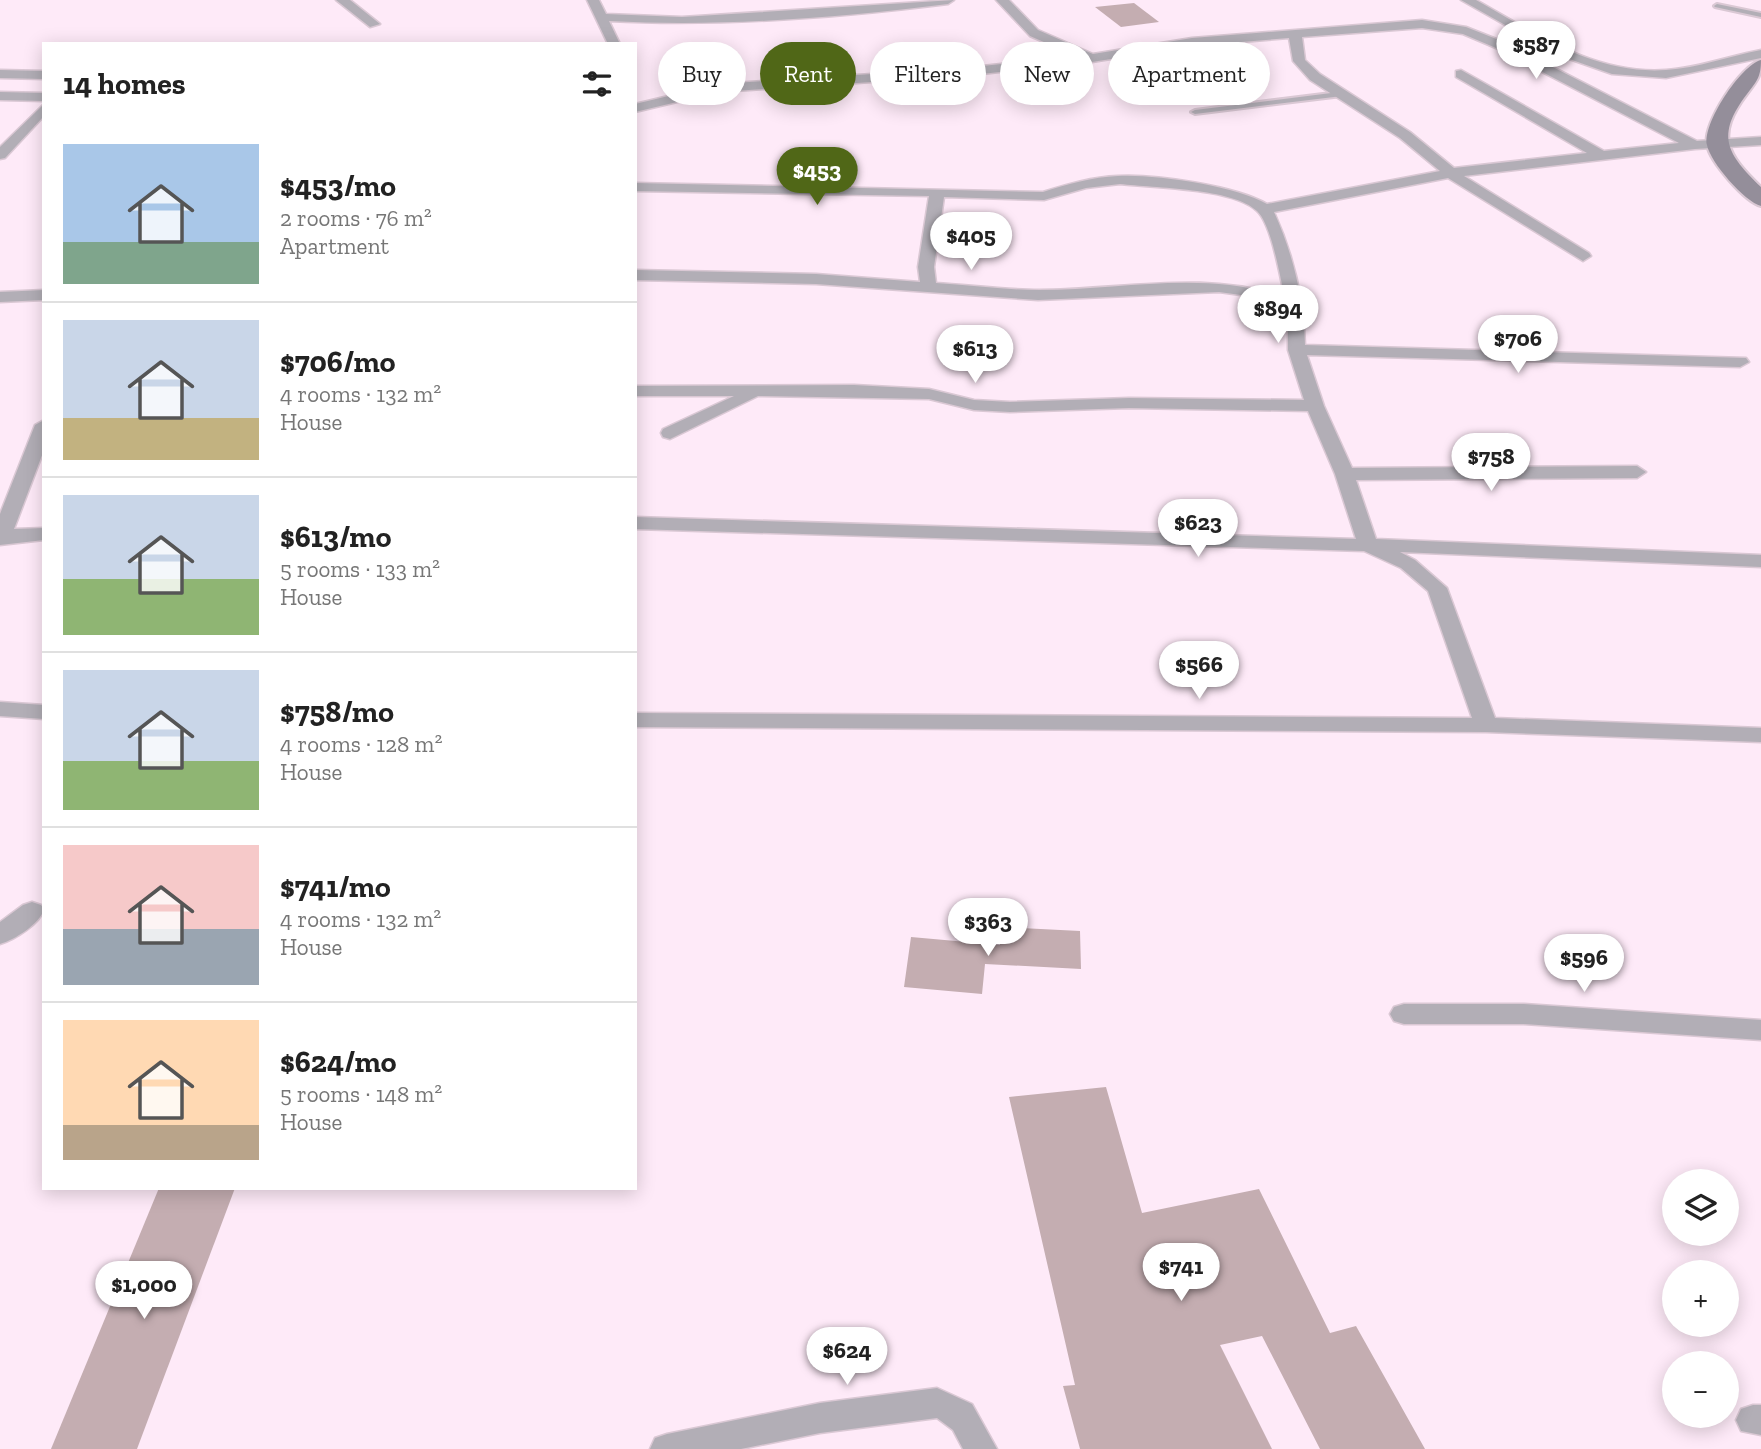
<!DOCTYPE html>
<meta charset="utf-8">
<style>
:root{--surface:#fff;--page:#f2f2f2;--text:#222;--muted:#767676;--line:#e0e0e0;--accent:#506717}
body{margin:0;font-family:"Zilla Slab",serif;background:var(--page);color:var(--text);height:100vh;display:flex;flex-direction:column;font-size:26px;white-space:nowrap}
*{box-sizing:border-box;margin:0}
p{font-size:23px;color:var(--muted)}
.icon{flex:none;width:38px;height:38px;fill:none;stroke:currentColor;stroke-width:2;stroke-linecap:round;stroke-linejoin:round}
.map{position:relative;flex:1;overflow:hidden}
.sheet{position:absolute;left:42px;top:42px;width:595px;height:1148px;display:flex;flex-direction:column;background:var(--surface);border-radius:0px;box-shadow:0 4px 18px #0003}
.sheet>*{flex:none}
.guide{position:absolute;left:658px;top:42px;width:665px;height:63px;display:flex;gap:14px}
.controls{position:absolute;left:1662px;top:1169px;display:grid;gap:14px}
.controls a{display:grid;place-items:center;width:77px;height:77px;border-radius:50%;background:var(--surface);box-shadow:0 4px 18px #0003;font-size:35px}
.price{position:absolute;translate:-50% -60px;padding:0 16px;border-radius:24px;background:#fff;color:#222;font-size:23px;line-height:46px;filter:drop-shadow(0 2px 4px #0008)}
.price::after{content:'';position:absolute;left:50%;top:42px;width:21px;height:16px;margin-left:-10px;background:inherit;clip-path:polygon(0 0,100% 0,50% 100%)}
.price.current{background:var(--accent);color:#fff}
ul{padding:0;list-style:none}
li{display:flex;align-items:center;gap:21px;height:175px;padding:0 21px}
li+li{border-top:2px solid var(--line)}
li span{display:grid;place-items:center;flex:none;width:196px;height:140px;border-radius:0px;color:#555}
li>.icon{margin-inline-start:auto}
span .icon{width:84px;height:84px;fill:#fffc;stroke-width:1}
li b{font-size:30px}
h2{display:flex;justify-content:space-between;align-items:center;height:84px;padding:0 21px;font-size:30px}
.chip{padding:0 24px;border-radius:32px;background:var(--surface);box-shadow:0 4px 18px #0003;font-size:24px;line-height:63px}
.chip.current{background:var(--accent);color:#fff}
.map>svg:first-child{display:block}
.building{fill:#c4adb1}
.lines{fill:none;stroke-linecap:round;stroke-linejoin:round}
.lane-casing{stroke:#dac8d4;stroke-width:4}
.street-casing{stroke:#dac8d4;stroke-width:3}
.secondary-casing{stroke:#dac8d4;stroke-width:4}
.lane{fill:#b2aeb6;fill-rule:evenodd}
.street{fill:#b2aeb6;fill-rule:evenodd}
.secondary{fill:#948e9a;fill-rule:evenodd}
</style>
<div class="map">
<svg width="1761" height="1449" viewBox="0 0 1761 1449">
<rect width="100%" height="100%" fill="#feeaf8"/>
<g class="building">
<polygon points="1134,3 1159,22 1121,27 1095,7"/>
<polygon points="1000,927 1080,931 1081,969 985,964 982,994 904,987 911,937 1000,945"/>
<polygon points="1106,1087 1142,1213 1259,1189 1330,1333 1356,1326 1425,1449 1320,1449 1262,1336 1220,1345 1272,1449 1080,1449 1063,1386 1075,1385 1009,1097"/>
<polygon points="159,1188 235,1188 137,1449 51,1449"/>
</g>
<g class="lines">
<defs>
<g id="lane">
<polygon points="1717,4 1761,13 1761,17 1715,7 1714,6"/>
<polygon points="1339,92 1342,92 1342,96 1195,114 1191,112 1195,110"/>
</g>
<g id="street">
<polygon points="336,0 350,0 380,24 370,27"/>
<path d="M 587,0 L 599,0 L 606,14 L 682,17 L 954,0 L 948,4 C 836,18 722,27 609,21 L 620,44 L 608,44 Z"/>
<path d="M 996,0 L 1009,0 L 1038,30 L 1093,54 L 1192,38 L 1422,20 L 1466,27 L 1504,42 L 1697,141 L 1761,137 L 1761,145 L 1695,149 L 1464,176 L 1589,253 L 1591,256 L 1583,261 L 1448,178 L 1274,212 C 1293,254 1304,299 1305,345 L 1746,358 L 1749,362 L 1740,367 L 1307,355 L 1324,406 L 1352,468 L 1637,466 L 1646,472 L 1637,478 L 1356,480 L 1376,539 L 1761,555 L 1761,567 L 1400,552 L 1415,560 L 1447,588 L 1495,718 L 1761,728 L 1761,742 L 1486,732 L 635,727 L 635,713 L 1472,718 L 1428,591 L 1401,568 L 1364,551 L 635,529 L 635,517 L 1356,539 L 1335,474 L 1308,411 L 1129,408 L 1010,412 L 974,410 L 929,399 L 758,396 L 670,439 L 663,437 L 661,433 L 663,429 L 734,396 L 635,396 L 635,386 L 854,385 L 929,389 L 974,400 L 1010,402 L 1129,398 L 1304,400 L 1288,350 L 1288,311 L 1248,296 L 1219,292 L 1038,300 L 816,284 L 635,280 L 635,270 L 816,274 L 920,282 L 918,267 L 929,196 L 635,191 L 635,183 L 1043,192 C 1068,184 1092,177 1118,176 C 1155,174 1236,186 1267,204 L 1440,171 L 1400,138 L 1310,80 L 1293,61 L 1289,38 L 1192,46 L 1092,62 L 963,76 L 719,92 L 635,112 L 635,104 L 719,84 L 963,68 L 1076,56 L 1030,36 ZM 1422,28 L 1463,34 L 1496,48 L 1679,143 L 1604,151 L 1461,70 L 1456,71 L 1456,77 L 1587,153 L 1454,168 L 1410,132 L 1320,74 L 1305,60 L 1302,37 ZM 1120,184 C 1154,188 1233,188 1257,211 C 1272,225 1280,278 1285,298 C 1207,269 1121,290 1039,290 C 1005,290 970,285 936,283 L 934,267 L 944,197 L 1044,200 L 1086,188 Z"/>
<path d="M 1461,0 L 1476,0 C 1535,33 1594,75 1666,70 C 1698,68 1729,56 1761,50 L 1761,58 L 1666,78 L 1612,74 L 1558,55 Z"/>
<polygon points="0,70 44,71 44,79 0,78"/>
<polygon points="0,92 44,93 44,101 0,100"/>
<polygon points="44,104 44,116 5,158 0,159 0,147"/>
<polygon points="44,290 44,300 0,302 0,292"/>
<polygon points="44,420 44,450 14,529 44,528 44,540 0,545 0,514 35,425"/>
<polygon points="0,702 44,705 44,719 0,716"/>
<path d="M 32,902 L 41,905 L 44,909 C 40,924 14,940 0,944 L 0,922 L 23,905 Z"/>
<polygon points="1404,1004 1524,1004 1761,1020 1761,1040 1524,1024 1404,1024 1394,1021 1390,1014 1394,1007"/>
<polygon points="937,1388 972,1404 997,1449 963,1449 953,1430 937,1418 820,1433 741,1449 650,1449 655,1438 667,1434 820,1403"/>
<polygon points="1753,1405 1761,1405 1761,1435 1741,1431 1736,1420 1741,1409"/>
</g>
<path id="secondary" d="M 1761,60 C 1761,77 1757,81 1747,94 C 1715,136 1727,154 1761,187 L 1761,206 C 1745,202 1710,162 1707,145 C 1702,124 1741,65 1761,60 Z"/>
</defs>
<use href="#lane" class="lane-casing"/>
<use href="#street" class="street-casing"/>
<use href="#secondary" class="secondary-casing"/>
<use href="#lane" class="lane"/>
<use href="#street" class="street"/>
<use href="#secondary" class="secondary"/>
</g>
</svg>
<div class="controls">
<a><svg class="icon" aria-label="layers" viewBox="0 0 24 24"><path d="M12 4l9 5-9 5-9-5zM3 14l9 5 9-5"/></svg></a>
<a>+</a>
<a>−</a>
</div>
<b class="price" style="left:1536px;top:81px">$587</b>
<b class="price current" style="left:817px;top:207px">$453</b>
<b class="price" style="left:971px;top:272px">$405</b>
<b class="price" style="left:1278px;top:345px">$894</b>
<b class="price" style="left:1518px;top:375px">$706</b>
<b class="price" style="left:975px;top:385px">$613</b>
<b class="price" style="left:1491px;top:493px">$758</b>
<b class="price" style="left:1198px;top:559px">$623</b>
<b class="price" style="left:1199px;top:701px">$566</b>
<b class="price" style="left:988px;top:958px">$363</b>
<b class="price" style="left:1584px;top:994px">$596</b>
<b class="price" style="left:1181px;top:1303px">$741</b>
<b class="price" style="left:144px;top:1321px">$1,000</b>
<b class="price" style="left:847px;top:1387px">$624</b>
<div class="guide">
<a class="chip">Buy</a>
<a class="chip current">Rent</a>
<a class="chip">Filters</a>
<a class="chip">New</a>
<a class="chip">Apartment</a>
</div>
<section class="sheet">
<h2>14 homes<svg class="icon" aria-label="filters" viewBox="0 0 24 24"><path d="M4 7h16M4 17h16"/><circle cx="9" cy="7" r="2"/><circle cx="15" cy="17" r="2"/></svg></h2>
<ul>
<li><span style="background:linear-gradient(#a9c7e8 70%,#7fa58c 0)"><svg class="icon" aria-label="home" viewBox="0 0 24 24"><path d="M3 11l9-7 9 7M6 9v11h12V9"/></svg></span><div><b>$453/mo</b><p>2 rooms · 76 m²</p><p>Apartment</p></div></li>
<li><span style="background:linear-gradient(#c9d6e8 70%,#c2b280 0)"><svg class="icon" aria-label="home" viewBox="0 0 24 24"><path d="M3 11l9-7 9 7M6 9v11h12V9"/></svg></span><div><b>$706/mo</b><p>4 rooms · 132 m²</p><p>House</p></div></li>
<li><span style="background:linear-gradient(#c9d6e8 60%,#8fb573 0)"><svg class="icon" aria-label="home" viewBox="0 0 24 24"><path d="M3 11l9-7 9 7M6 9v11h12V9"/></svg></span><div><b>$613/mo</b><p>5 rooms · 133 m²</p><p>House</p></div></li>
<li><span style="background:linear-gradient(#c9d6e8 65%,#8fb573 0)"><svg class="icon" aria-label="home" viewBox="0 0 24 24"><path d="M3 11l9-7 9 7M6 9v11h12V9"/></svg></span><div><b>$758/mo</b><p>4 rooms · 128 m²</p><p>House</p></div></li>
<li><span style="background:linear-gradient(#f6c9c9 60%,#9aa5b1 0)"><svg class="icon" aria-label="home" viewBox="0 0 24 24"><path d="M3 11l9-7 9 7M6 9v11h12V9"/></svg></span><div><b>$741/mo</b><p>4 rooms · 132 m²</p><p>House</p></div></li>
<li><span style="background:linear-gradient(#ffd9b3 75%,#b9a48a 0)"><svg class="icon" aria-label="home" viewBox="0 0 24 24"><path d="M3 11l9-7 9 7M6 9v11h12V9"/></svg></span><div><b>$624/mo</b><p>5 rooms · 148 m²</p><p>House</p></div></li>
</ul>
</section>
</div>
